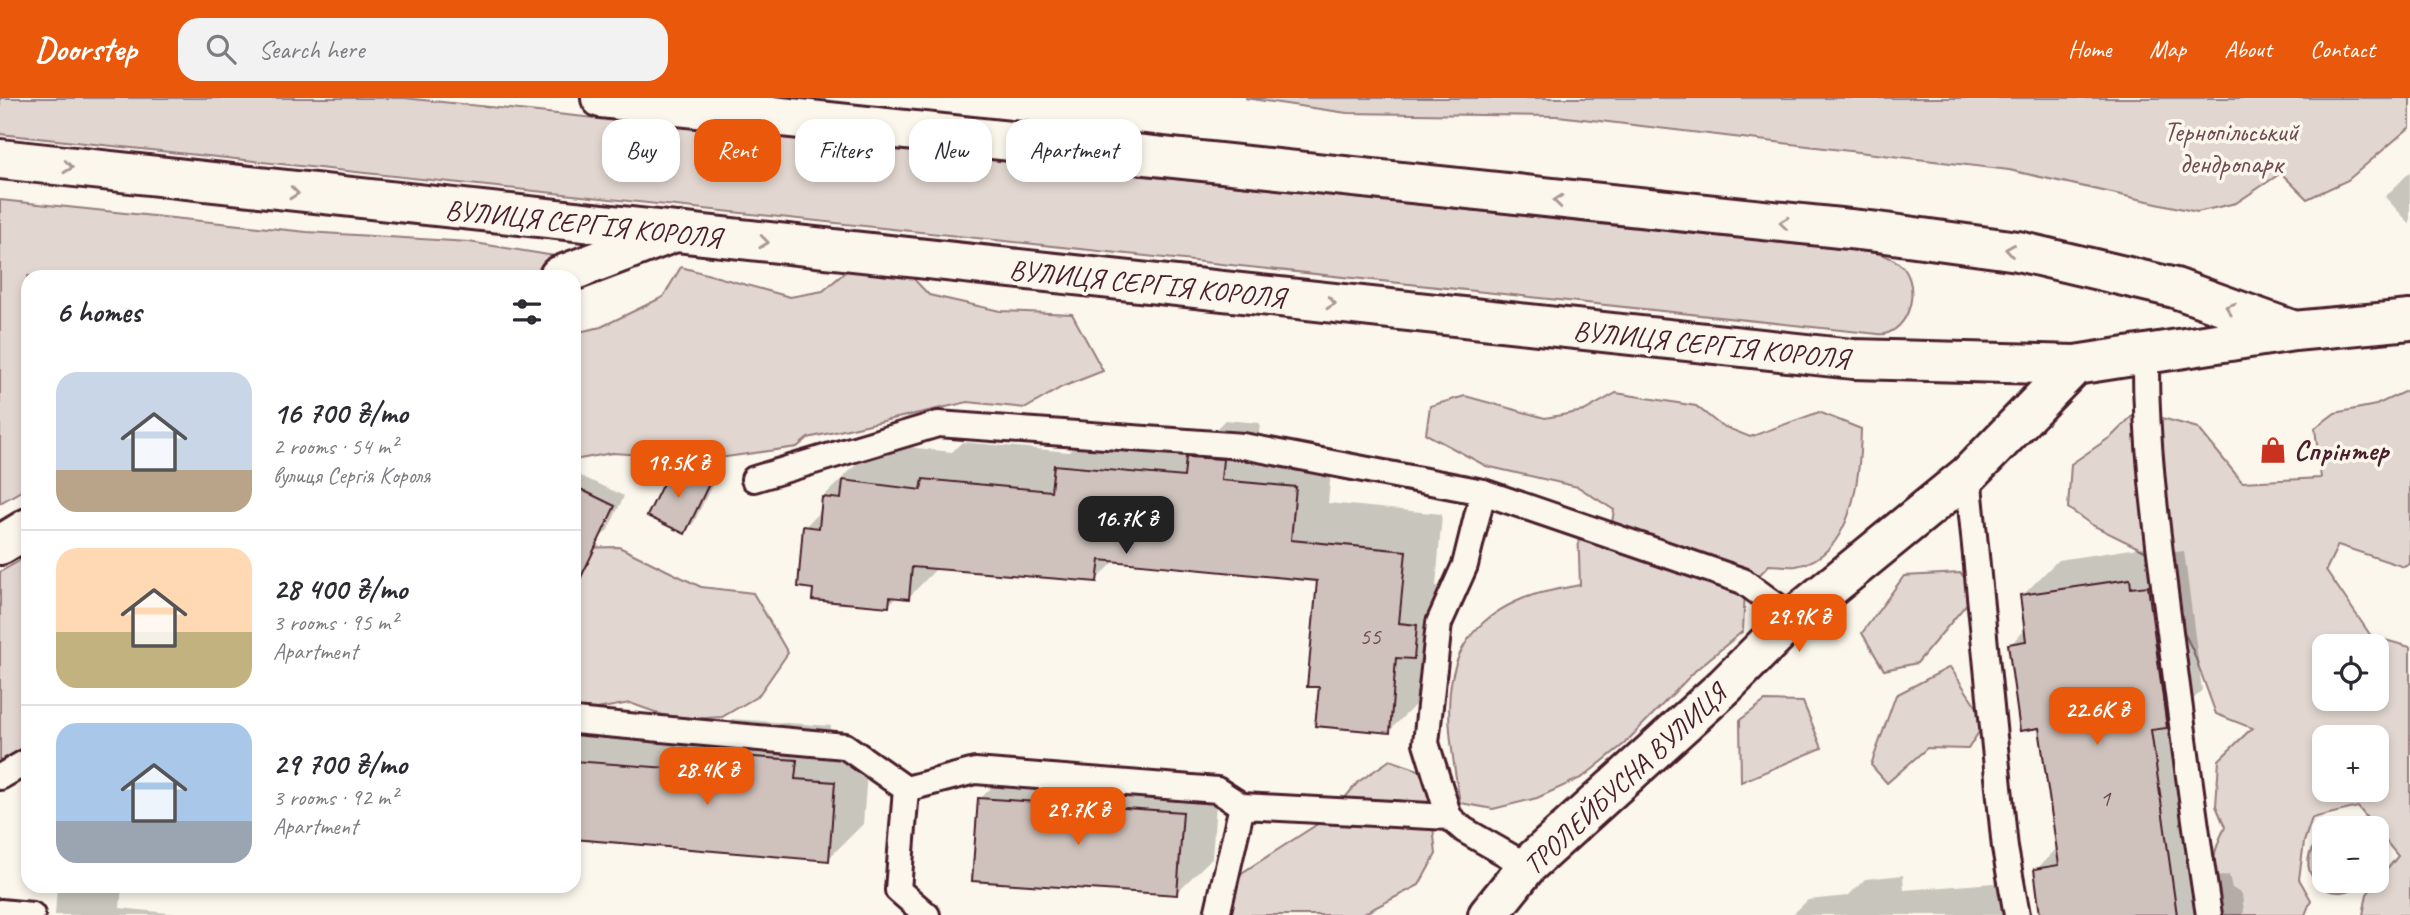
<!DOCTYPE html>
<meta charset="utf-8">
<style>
:root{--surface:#fff;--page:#f2f2f3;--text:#2b2b33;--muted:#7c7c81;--line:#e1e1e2;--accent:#ea580c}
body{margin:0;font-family:Caveat,sans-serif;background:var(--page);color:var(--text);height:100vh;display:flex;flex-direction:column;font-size:26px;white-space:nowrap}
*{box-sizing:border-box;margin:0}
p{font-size:23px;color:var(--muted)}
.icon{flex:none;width:38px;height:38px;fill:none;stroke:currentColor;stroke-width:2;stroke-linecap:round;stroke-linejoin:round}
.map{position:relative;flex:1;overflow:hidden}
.panel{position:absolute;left:21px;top:172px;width:560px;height:623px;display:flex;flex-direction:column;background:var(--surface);border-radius:21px;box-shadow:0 4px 10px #0003}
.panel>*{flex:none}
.banner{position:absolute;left:602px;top:21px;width:665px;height:63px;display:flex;gap:14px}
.fabs{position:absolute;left:2312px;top:536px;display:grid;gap:14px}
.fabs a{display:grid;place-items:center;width:77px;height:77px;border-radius:14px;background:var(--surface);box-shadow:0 4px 10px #0003;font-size:35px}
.price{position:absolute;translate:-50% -60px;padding:0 16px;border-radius:14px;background:var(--accent);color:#fff;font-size:23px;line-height:46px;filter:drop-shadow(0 2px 4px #0008)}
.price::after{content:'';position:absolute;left:50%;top:42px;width:21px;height:16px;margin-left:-10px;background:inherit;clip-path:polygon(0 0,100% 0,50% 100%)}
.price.selected{background:#222;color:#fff}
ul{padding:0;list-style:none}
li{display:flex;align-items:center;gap:21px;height:175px;padding:0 35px}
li+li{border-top:2px solid var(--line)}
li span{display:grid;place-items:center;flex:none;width:196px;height:140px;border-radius:21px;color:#555}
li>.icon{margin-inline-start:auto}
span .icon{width:84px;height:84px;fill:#fffc;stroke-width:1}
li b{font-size:30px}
h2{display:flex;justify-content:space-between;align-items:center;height:84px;padding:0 35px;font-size:30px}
.pill{padding:0 24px;border-radius:21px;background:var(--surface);box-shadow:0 4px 10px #0003;font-size:24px;line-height:63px}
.pill.selected{background:var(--accent);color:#fff}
header{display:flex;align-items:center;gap:42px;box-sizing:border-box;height:98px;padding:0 35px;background:var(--accent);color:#fff}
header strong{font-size:33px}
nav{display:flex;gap:38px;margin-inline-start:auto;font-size:24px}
.search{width:490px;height:63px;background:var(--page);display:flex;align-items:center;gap:18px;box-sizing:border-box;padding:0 24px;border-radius:21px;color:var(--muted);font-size:26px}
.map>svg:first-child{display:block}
.green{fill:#e2d7d0;stroke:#967b7e;stroke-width:2;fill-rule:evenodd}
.shadow{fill:#0003}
.building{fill:#cfc2bc;stroke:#4a1f2b;stroke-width:2}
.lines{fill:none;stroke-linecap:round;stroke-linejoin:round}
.lane-casing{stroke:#4a1f2b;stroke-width:30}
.street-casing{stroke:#4a1f2b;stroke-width:44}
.primary-casing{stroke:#4a1f2b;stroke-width:44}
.highway-casing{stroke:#4a1f2b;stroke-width:44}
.lane{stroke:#fbf7ec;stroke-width:24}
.street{stroke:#fbf7ec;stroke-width:38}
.primary{stroke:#fbf7ec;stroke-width:38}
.highway{stroke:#fbf7ec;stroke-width:38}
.oneway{stroke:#ab9695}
.labels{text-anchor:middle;stroke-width:7;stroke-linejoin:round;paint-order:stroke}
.number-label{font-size:24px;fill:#6b484f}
.park-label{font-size:28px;fill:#704d54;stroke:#fbf7ec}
.street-label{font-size:28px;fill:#4a1f2b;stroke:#fbf7ec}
.poi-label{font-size:28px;font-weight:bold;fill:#4a1f2b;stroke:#fbf7ec;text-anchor:start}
</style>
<header>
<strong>Doorstep</strong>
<div class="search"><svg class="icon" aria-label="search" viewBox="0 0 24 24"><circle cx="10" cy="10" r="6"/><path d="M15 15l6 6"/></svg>Search here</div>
<nav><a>Home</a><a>Map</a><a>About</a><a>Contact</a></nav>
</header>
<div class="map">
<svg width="2410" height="817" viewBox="0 0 2410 817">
<rect width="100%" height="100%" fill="#fbf7ec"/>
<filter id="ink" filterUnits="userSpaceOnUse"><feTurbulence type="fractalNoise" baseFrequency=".0143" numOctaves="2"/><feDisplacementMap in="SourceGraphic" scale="14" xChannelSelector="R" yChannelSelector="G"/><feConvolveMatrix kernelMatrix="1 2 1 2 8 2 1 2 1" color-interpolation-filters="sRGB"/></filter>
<g filter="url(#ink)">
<g class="green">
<path d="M 0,0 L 404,0 L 1861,153 C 1873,155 1887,156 1897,164 C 1921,180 1914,228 1885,236 C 1881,237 1874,235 1869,235 L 0,36 Z"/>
<polygon points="1245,0 2410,0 2410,29 2348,82 2307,101 2281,75 2236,105 2197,114 2009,72 1558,18 1347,15"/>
<polygon points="0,102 307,134 469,144 573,161 543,178 28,178 28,389 0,405"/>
<polygon points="681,169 790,199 823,193 851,169 887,170 912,179 929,197 1000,213 1072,216 1103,273 1062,289 1026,310 968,304 808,340 797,349 712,361 612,355 574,362 574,235 601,229 663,199"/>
<path d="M 2410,291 L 2410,466 L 2404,469 L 2338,447 L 2326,472 L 2371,538 L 2410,549 L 2410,817 L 2363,817 L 2367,796 L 2398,758 L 2358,709 L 2312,720 L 2304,744 L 2299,781 L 2311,802 L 2305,817 L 2220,817 C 2209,783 2209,761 2225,729 L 2216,708 L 2219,662 L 2252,630 L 2216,616 L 2193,553 L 2145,453 L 2092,427 L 2068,410 L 2071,366 L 2112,338 L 2137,313 L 2198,330 L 2242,384 L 2321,380 L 2315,330 L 2335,315 L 2376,307 ZM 2324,548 L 2376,548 L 2376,600 L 2324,600 ZM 2324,639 L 2376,639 L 2376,691 L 2324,691 Z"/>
<path d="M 1616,295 L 1696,308 L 1720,327 L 1750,339 L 1819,314 L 1861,331 C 1860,377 1854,458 1796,468 C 1788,469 1777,467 1769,467 L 1745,492 L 1743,533 L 1697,571 L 1624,646 L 1583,679 L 1537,700 L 1493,711 L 1460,705 C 1447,622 1428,540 1522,501 C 1540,493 1561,491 1580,487 L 1578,428 L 1611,432 L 1614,412 L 1578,389 L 1486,368 L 1426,336 L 1430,308 L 1465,298 L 1545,320 L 1584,313 Z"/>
<polygon points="619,449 701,489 753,495 788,555 758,598 722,619 677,622 630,605 574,615 574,450"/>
<polygon points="28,458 28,657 0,680 0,474"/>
<polygon points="1961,475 1975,496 1917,565 1884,572 1862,535 1904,478"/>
<polygon points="1950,569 1986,623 1968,651 1927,650 1887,685 1871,667 1896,597"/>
<polygon points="1765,603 1803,604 1822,650 1741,684 1740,622"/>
<polygon points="1390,662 1427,675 1436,756 1419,787 1361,817 1223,817 1234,780 1330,718 1358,684"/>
<path d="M 2324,739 L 2324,782 L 2363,782 C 2334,817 2282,768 2324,739 Z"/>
</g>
<g class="shadow">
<polygon points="2410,74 2410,126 2385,99"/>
<polygon points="1225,322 1260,325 1258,345 1333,352 1328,405 1442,416 1436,488 1454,490 1426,596 1389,633 1320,588 1319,482 1116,462 1096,482 938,469 909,499 898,498 888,507 815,489 805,429 822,411 823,399 861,362 866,362 882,346 952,354 962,344 1069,354 1093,330 1207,340"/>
<polygon points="682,360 717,377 694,424 685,434 672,370"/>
<polygon points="574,375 624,398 608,432 598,441 574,429"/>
<polygon points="2165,446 2167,455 2184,453 2202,592 2188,607 2212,780 2229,777 2232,790 2242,796 2244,814 2241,817 2042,817 2036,772 2058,749 2040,628 2010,547 2026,531 2022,498 2058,462"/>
<polygon points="574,610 646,616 645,631 716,636 732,621 831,628 830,646 869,650 863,726 828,761 574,740"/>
<polygon points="1016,665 1218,679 1212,760 1176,795 980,701"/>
<polygon points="1903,777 1904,792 2007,784 2010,817 1792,817 1808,802 1848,798 1865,781"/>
<polygon points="51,788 122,788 120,810 188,817 55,817 57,788"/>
</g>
<g class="building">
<polygon points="1186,359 1223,361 1221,382 1296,389 1291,442 1406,453 1399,525 1417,527 1414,561 1396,560 1390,635 1315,628 1319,589 1307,589 1317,483 1100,462 1097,484 912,469 909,501 890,499 889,509 812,502 813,491 798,489 803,428 819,430 822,399 841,401 843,382 921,392 923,381 1051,393 1054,367 1184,379"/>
<polygon points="671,369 709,386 685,436 647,418"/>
<polygon points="574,388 615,408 574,494"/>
<polygon points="2130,481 2131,490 2148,488 2167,630 2151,632 2177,817 2040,817 2034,771 2059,767 2039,630 2020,633 2008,546 2026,543 2020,497"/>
<polygon points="695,655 797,662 795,681 835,684 829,763 574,741 574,663 694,672"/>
<polygon points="978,700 1183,714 1177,797 972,783"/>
</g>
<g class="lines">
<defs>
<g id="lane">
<path d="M 2146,256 C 2145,341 2156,425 2167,510 C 2180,613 2193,715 2209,817"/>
<polyline points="1968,377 2005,750 2017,817"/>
<polyline points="754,381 938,326 1243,348 1483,394 1743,483 1793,520"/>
<polyline points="574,623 845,648 906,691"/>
<polyline points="0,679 28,663"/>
<polyline points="906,691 975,673 1217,692 1242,708"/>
<polyline points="906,691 898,792 927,817"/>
<polyline points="1449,719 1426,645 1439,525 1465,467 1483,394"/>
<polyline points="0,814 32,817"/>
<polyline points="1217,817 1242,708 1449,719 1464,732 1527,768"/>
</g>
<polyline id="street" points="1488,817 1527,768 1725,588 1793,520 1968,377 2075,267"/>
<g id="primary">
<polyline points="601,0 1878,134 2018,153 2175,190 2289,231"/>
<polyline points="0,61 1853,261 2075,267 2294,233 2410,222"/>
</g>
<g id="highway">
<polyline points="678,0 716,13"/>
<polyline points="559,178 675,134"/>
<polyline points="0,447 28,430"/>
</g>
</defs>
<use href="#lane" class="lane-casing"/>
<use href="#street" class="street-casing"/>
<use href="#primary" class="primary-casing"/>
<use href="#highway" class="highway-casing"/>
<use href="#lane" class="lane"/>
<use href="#street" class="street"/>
<use href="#primary" class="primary"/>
<use href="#highway" class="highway"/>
</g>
<defs><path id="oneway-chevron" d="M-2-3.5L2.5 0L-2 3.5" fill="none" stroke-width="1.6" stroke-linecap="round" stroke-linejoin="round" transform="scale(1.75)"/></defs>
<g class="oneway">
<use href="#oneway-chevron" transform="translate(68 69) rotate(6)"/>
<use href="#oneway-chevron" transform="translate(294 95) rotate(6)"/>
<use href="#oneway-chevron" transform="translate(1558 103) rotate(-174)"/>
<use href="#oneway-chevron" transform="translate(1784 125) rotate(-174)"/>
<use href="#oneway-chevron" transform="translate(764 144) rotate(6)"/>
<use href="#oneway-chevron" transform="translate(2010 152) rotate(-171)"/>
<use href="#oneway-chevron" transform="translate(1331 205) rotate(6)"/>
<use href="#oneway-chevron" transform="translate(2230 210) rotate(-160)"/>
</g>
</g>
<defs>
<symbol id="shop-bare" viewBox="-9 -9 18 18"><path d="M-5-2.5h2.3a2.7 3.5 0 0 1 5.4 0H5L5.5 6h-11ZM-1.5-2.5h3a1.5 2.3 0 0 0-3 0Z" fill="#c8321e" stroke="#fbf7ec" stroke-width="2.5" paint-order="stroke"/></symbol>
</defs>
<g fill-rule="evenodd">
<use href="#shop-bare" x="2254" y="333" width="38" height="38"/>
</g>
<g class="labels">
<g class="number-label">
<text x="1370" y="546">55</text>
<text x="2105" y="708">1</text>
</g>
<g class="park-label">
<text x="2231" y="43">Тернопільський<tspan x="2231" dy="32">дендропарк</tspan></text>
</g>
<g class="street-label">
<text transform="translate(583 125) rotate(6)" y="10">ВУЛИЦЯ СЕРГІЯ КОРОЛЯ</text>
<text transform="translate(1147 185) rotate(6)" y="10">ВУЛИЦЯ СЕРГІЯ КОРОЛЯ</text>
<text transform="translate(1711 246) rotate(6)" y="10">ВУЛИЦЯ СЕРГІЯ КОРОЛЯ</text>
<text transform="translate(1624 681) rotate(-43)" y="10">ТРОЛЕЙБУСНА ВУЛИЦЯ</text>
</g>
<g class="poi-label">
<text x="2294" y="362">Спрінтер</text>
</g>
</g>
</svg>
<div class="fabs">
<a><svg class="icon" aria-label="locate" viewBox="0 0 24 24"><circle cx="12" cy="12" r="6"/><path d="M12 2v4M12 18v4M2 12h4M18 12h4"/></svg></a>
<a>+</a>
<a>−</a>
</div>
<b class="price" style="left:678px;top:402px">19.5K ₴</b>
<b class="price selected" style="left:1126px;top:458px">16.7K ₴</b>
<b class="price" style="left:1799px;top:556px">29.9K ₴</b>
<b class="price" style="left:2097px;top:649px">22.6K ₴</b>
<b class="price" style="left:707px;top:709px">28.4K ₴</b>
<b class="price" style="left:1078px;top:749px">29.7K ₴</b>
<div class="banner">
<a class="pill">Buy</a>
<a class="pill selected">Rent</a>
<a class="pill">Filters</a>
<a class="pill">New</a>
<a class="pill">Apartment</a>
</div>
<section class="panel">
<h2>6 homes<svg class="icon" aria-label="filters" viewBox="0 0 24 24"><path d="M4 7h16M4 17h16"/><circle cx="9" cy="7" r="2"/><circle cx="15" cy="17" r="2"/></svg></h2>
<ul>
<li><span style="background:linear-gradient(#c9d6e8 70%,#b9a48a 0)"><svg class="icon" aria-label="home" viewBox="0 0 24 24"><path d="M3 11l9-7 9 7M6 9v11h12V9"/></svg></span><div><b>16 700 ₴/mo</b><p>2 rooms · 54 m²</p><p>вулиця Сергія Короля</p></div></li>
<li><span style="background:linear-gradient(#ffd9b3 60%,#c2b280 0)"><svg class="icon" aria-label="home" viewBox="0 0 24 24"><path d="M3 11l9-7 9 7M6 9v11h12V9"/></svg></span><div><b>28 400 ₴/mo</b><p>3 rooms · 95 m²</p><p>Apartment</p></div></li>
<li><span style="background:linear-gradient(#a9c7e8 70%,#9aa5b1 0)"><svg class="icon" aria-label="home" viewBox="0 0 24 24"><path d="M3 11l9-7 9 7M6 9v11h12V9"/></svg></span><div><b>29 700 ₴/mo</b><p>3 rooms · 92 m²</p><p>Apartment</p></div></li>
</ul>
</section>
</div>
